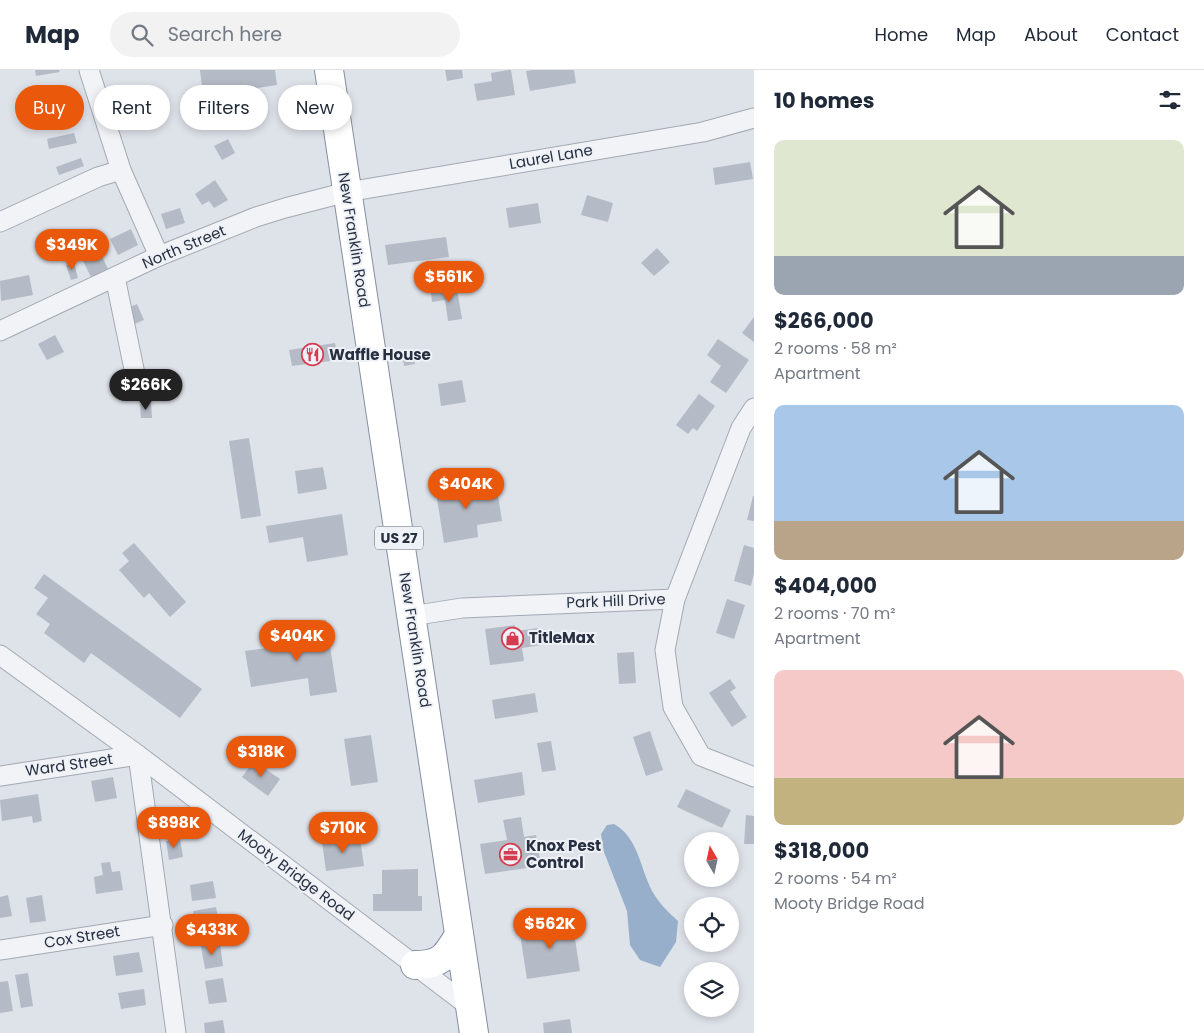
<!DOCTYPE html>
<meta charset="utf-8">
<style>
:root{--surface:#fff;--page:#f2f2f3;--text:#1f2937;--muted:#747a83;--line:#e0e1e3;--accent:#ea580c}
body{margin:0;font-family:Poppins,sans-serif;background:var(--page);color:var(--text);height:100vh;display:flex;flex-direction:column;font-size:19px;white-space:nowrap}
*{box-sizing:border-box;margin:0}
p{font-size:16px;color:var(--muted)}
.icon{flex:none;width:28px;height:28px;fill:none;stroke:currentColor;stroke-width:2;stroke-linecap:round;stroke-linejoin:round}
.map{position:relative;flex:1;overflow:hidden}
.details{display:flex;flex-direction:column;background:var(--surface);width:450px}
.details>*{flex:none}
.top-card{position:absolute;left:15px;top:15px;width:475px;height:45px;display:flex;gap:10px}
.needle{width:32px;rotate:351deg}
.controls{position:absolute;left:684px;top:762px;display:grid;gap:10px}
.controls a{display:grid;place-items:center;width:55px;height:55px;border-radius:50%;background:var(--surface);box-shadow:0 2px 8px #0003;font-size:25px}
.price{position:absolute;translate:-50% -42px;padding:0 11px;border-radius:18px;background:var(--accent);color:#fff;font-size:16px;line-height:32px;filter:drop-shadow(0 1px 2px #0008)}
.price::after{content:'';position:absolute;left:50%;top:30px;width:15px;height:11px;margin-left:-8px;background:inherit;clip-path:polygon(0 0,100% 0,50% 100%)}
.price.active{background:#222;color:#fff}
ul{padding:0;list-style:none}
li{display:grid;align-content:center;gap:10px;height:265px;padding:0 20px}
li span{display:grid;place-items:center;height:155px;border-radius:10px;color:#555}
li>.icon{margin-inline-start:auto}
span .icon{width:90px;height:90px;fill:#fffc;stroke-width:1}
li b{font-size:21px}
h2{display:flex;justify-content:space-between;align-items:center;height:60px;padding:0 20px;font-size:21px}
.tag{padding:0 18px;border-radius:22px;background:var(--surface);box-shadow:0 2px 8px #0003;font-size:18px;line-height:45px}
.tag.active{background:var(--accent);color:#fff}
header{display:flex;align-items:center;gap:30px;box-sizing:border-box;height:70px;padding:0 25px;background:var(--surface);border-bottom:1px solid var(--line)}
header strong{font-size:24px}
nav{display:flex;gap:28px;margin-inline-start:auto;font-size:18px}
.search{width:350px;height:45px;background:var(--page);display:flex;align-items:center;gap:12px;box-sizing:border-box;padding:0 18px;border-radius:28px;color:var(--muted);font-size:19px}
main{display:flex;flex:1;min-height:0}
.map>svg:first-child{display:block}
.water{fill:#97afcb}
.building{fill:#b5bbc6}
.lines{fill:none;stroke-linecap:round;stroke-linejoin:round}
.minor-casing{stroke:#a3a9b3;stroke-width:21}
.highway-casing{stroke:#858fa0;stroke-width:30}
.minor{stroke:#f1f3f7;stroke-width:19}
.highway{stroke:#fff;stroke-width:28}
.labels{text-anchor:middle;stroke-width:4;stroke-linejoin:round;paint-order:stroke}
.shield{fill:#eef1f6;stroke:#636977;stroke-width:1}
.shield-label{font-size:14px;font-weight:bold;fill:#272f40}
.street-label{font-size:15px;fill:#272f40;stroke:#eef1f6}
.poi-label{font-size:15px;font-weight:bold;fill:#272f40;stroke:#eef1f6;text-anchor:start}
</style>
<header>
<strong>Map</strong>
<div class="search"><svg class="icon" aria-label="search" viewBox="0 0 24 24"><circle cx="10" cy="10" r="6"/><path d="M15 15l6 6"/></svg>Search here</div>
<nav><a>Home</a><a>Map</a><a>About</a><a>Contact</a></nav>
</header>
<main>
<div class="map">
<svg width="754" height="963" viewBox="0 0 754 963">
<rect width="100%" height="100%" fill="#dee2e9"/>
<path class="water" d="M 614,754 C 638,767 640,798 652,821 C 659,833 668,842 678,851 L 676,872 L 660,897 L 640,890 L 630,875 L 627,841 L 604,782 L 601,764 L 607,755 Z"/>
<g class="building">
<polygon points="35,0 59,0 60,2 36,6"/>
<polygon points="200,0 275,0 277,15 203,26"/>
<polygon points="445,0 462,0 463,8 447,11"/>
<polygon points="508,0 511,0 515,25 477,31 474,14 492,11 491,3"/>
<polygon points="533,0 574,0 576,13 530,21 526,1"/>
<polygon points="142,15 145,30 117,34 115,19"/>
<polygon points="67,34 69,45 41,50 40,38"/>
<polygon points="74,63 77,73 49,79 47,69"/>
<polygon points="228,69 235,83 222,90 214,76"/>
<polygon points="81,88 84,96 59,105 56,97"/>
<polygon points="750,92 753,109 715,115 713,98"/>
<polygon points="215,110 228,130 214,138 209,131 202,135 195,124"/>
<polygon points="587,125 613,133 608,152 581,145"/>
<polygon points="538,133 541,153 509,158 506,138"/>
<polygon points="180,138 185,153 166,159 161,144"/>
<polygon points="131,159 138,175 118,185 110,169"/>
<polygon points="446,167 449,187 388,195 385,175"/>
<polygon points="97,176 109,201 92,209 80,185"/>
<polygon points="657,178 670,192 654,206 641,193"/>
<polygon points="74,193 78,208 71,210 66,195"/>
<polygon points="29,205 33,225 1,231 0,211"/>
<polygon points="457,219 462,249 448,251 445,230 432,232 431,223"/>
<polygon points="137,234 144,250 130,256 123,240"/>
<polygon points="754,247 754,272 742,263"/>
<polygon points="55,265 64,282 47,290 38,274"/>
<polygon points="718,269 749,290 726,323 710,312 721,296 707,285"/>
<polygon points="335,273 338,290 292,296 289,280"/>
<polygon points="412,280 415,294 404,296 402,282"/>
<polygon points="462,310 466,332 441,336 438,314"/>
<polygon points="699,324 715,336 697,361 693,358 688,364 676,355"/>
<polygon points="151,333 152,348 141,348 140,334"/>
<polygon points="249,368 261,446 241,449 229,371"/>
<polygon points="323,397 327,419 298,424 295,401"/>
<polygon points="452,398 454,409 435,412 433,401"/>
<polygon points="470,411 472,423 497,419 502,451 477,455 478,467 444,473 435,416"/>
<polygon points="753,426 754,426 754,451 747,450"/>
<polygon points="342,444 348,485 307,492 303,467 269,473 266,456"/>
<polygon points="134,473 186,532 170,547 149,523 144,528 119,500 129,491 122,483"/>
<polygon points="744,475 754,478 754,503 751,516 734,511"/>
<polygon points="44,504 202,619 180,648 91,583 84,593 44,563 50,554 36,544 48,528 34,518"/>
<polygon points="727,529 745,535 734,569 716,563"/>
<polygon points="326,550 337,622 310,626 308,608 251,617 245,581 303,573 300,554"/>
<polygon points="515,555 516,561 539,558 541,575 522,578 524,591 490,595 485,559"/>
<polygon points="634,582 636,613 619,614 617,583"/>
<polygon points="730,609 736,618 730,622 747,647 732,657 709,623"/>
<polygon points="535,623 538,642 495,649 492,630"/>
<polygon points="650,661 663,700 646,706 633,667"/>
<polygon points="371,665 378,712 351,716 344,669"/>
<polygon points="551,671 556,700 542,702 537,673"/>
<polygon points="254,691 280,709 268,726 242,707"/>
<polygon points="522,702 525,725 478,733 474,710"/>
<polygon points="113,707 117,728 95,732 91,711"/>
<polygon points="686,719 731,740 722,758 677,737"/>
<polygon points="38,724 42,751 33,753 32,746 2,751 0,730"/>
<polygon points="746,745 754,746 754,774 744,774"/>
<polygon points="521,747 524,767 536,765 541,796 485,804 480,774 507,770 503,750"/>
<polygon points="360,768 364,796 326,801 322,772"/>
<polygon points="180,769 183,787 169,790 166,771"/>
<polygon points="110,792 112,802 120,801 123,820 96,824 94,807 103,805 101,793"/>
<polygon points="418,799 418,826 422,826 422,841 373,841 373,824 382,824 382,800"/>
<polygon points="213,811 216,828 192,831 190,815"/>
<polygon points="8,825 12,846 0,848 0,827"/>
<polygon points="42,825 46,851 30,853 26,828"/>
<polygon points="216,837 220,859 196,862 193,841"/>
<polygon points="572,850 580,901 527,909 519,858"/>
<polygon points="220,873 223,896 205,899 201,876"/>
<polygon points="139,882 143,902 116,906 113,886"/>
<polygon points="28,903 33,936 21,938 15,905"/>
<polygon points="223,908 227,932 209,934 205,911"/>
<polygon points="8,911 13,941 0,943 0,912"/>
<polygon points="144,919 146,935 121,939 118,923"/>
<polygon points="570,949 572,963 544,963 543,953"/>
<polygon points="223,950 225,963 205,963 204,953"/>
</g>
<g class="lines">
<defs>
<g id="minor">
<polyline points="89,0 121,100 159,186"/>
<polyline points="0,152 98,107 121,100"/>
<polyline points="115,207 135,304"/>
<polyline points="0,261 159,186 256,147 285,138 347,122 703,62 754,48"/>
<polyline points="754,338 741,358 675,529 665,580 673,637 701,686 754,707"/>
<polyline points="411,546 462,538 675,529"/>
<polyline points="0,585 138,685 470,937"/>
<polyline points="0,706 138,685 176,963"/>
<polyline points="0,880 163,855"/>
</g>
<g id="highway">
<polyline points="329,0 474,963"/>
<path d="M 415,895 C 441,895 446,887 459,865"/>
</g>
</defs>
<use href="#minor" class="minor-casing"/>
<use href="#highway" class="highway-casing"/>
<use href="#minor" class="minor"/>
<use href="#highway" class="highway"/>
</g>
<defs>
<symbol id="restaurant-ring" viewBox="-11 -11 22 22"><circle r="9.5" fill="#eef1f6" stroke="#d53c50" stroke-width="1.5"/><path d="M-5-6h1v4h1v-4h1v4h1v-4h1v5L-1.5 .5V6h-2V.5L-5-1ZM5-6V6H3V1.5H1.5Q1.5-4 5-6Z" fill="#d53c50"/></symbol>
<symbol id="shop-ring" viewBox="-11 -11 22 22"><circle r="9.5" fill="#eef1f6" stroke="#d53c50" stroke-width="1.5"/><path d="M-5-2.5h2.3a2.7 3.5 0 0 1 5.4 0H5L5.5 6h-11ZM-1.5-2.5h3a1.5 2.3 0 0 0-3 0Z" fill="#d53c50"/></symbol>
<symbol id="office-ring" viewBox="-11 -11 22 22"><circle r="9.5" fill="#eef1f6" stroke="#d53c50" stroke-width="1.5"/><path d="M-6-3h4V-5.5h4V-3h4V5H-6ZM-1-4.5V-3h2v-1.5ZM-6 0V1H6V0Z" fill="#d53c50"/></symbol>
</defs>
<g fill-rule="evenodd">
<use href="#restaurant-ring" x="300" y="272" width="25" height="25"/>
<use href="#shop-ring" x="500" y="556" width="25" height="25"/>
<use href="#office-ring" x="498" y="772" width="25" height="25"/>
</g>
<g class="labels">
<rect class="shield" x="375" y="456.5" width="48" height="23" rx="4"/>
<g class="shield-label">
<text x="399" y="473">US 27</text>
</g>
<g class="street-label">
<text transform="translate(551 87) rotate(-10)" y="5">Laurel Lane</text>
<text transform="translate(354 170) rotate(81)" y="5">New Franklin Road</text>
<text transform="translate(184 177) rotate(-23)" y="5">North Street</text>
<text transform="translate(616 531) rotate(-2)" y="5">Park Hill Drive</text>
<text transform="translate(415 570) rotate(81)" y="5">New Franklin Road</text>
<text transform="translate(69 695) rotate(-8)" y="5">Ward Street</text>
<text transform="translate(296 805) rotate(37)" y="5">Mooty Bridge Road</text>
<text transform="translate(82 867) rotate(-9)" y="5">Cox Street</text>
</g>
<g class="poi-label">
<text x="329" y="290">Waffle House</text>
<text x="529" y="573">TitleMax</text>
<text x="526" y="781">Knox Pest<tspan x="526" dy="17">Control</tspan></text>
</g>
</g>
</svg>
<div class="controls">
<a><svg class="needle" viewBox="-14 -14 28 28"><path d="M0-13l5 13h-10z" fill="#e53935"/><path d="M0 13l5-13h-10z" fill="#747a83"/></svg></a>
<a><svg class="icon" aria-label="locate" viewBox="0 0 24 24"><circle cx="12" cy="12" r="6"/><path d="M12 2v4M12 18v4M2 12h4M18 12h4"/></svg></a>
<a><svg class="icon" aria-label="layers" viewBox="0 0 24 24"><path d="M12 4l9 5-9 5-9-5zM3 14l9 5 9-5"/></svg></a>
</div>
<b class="price" style="left:72px;top:201px">$349K</b>
<b class="price" style="left:449px;top:233px">$561K</b>
<b class="price active" style="left:146px;top:341px">$266K</b>
<b class="price" style="left:466px;top:440px">$404K</b>
<b class="price" style="left:297px;top:592px">$404K</b>
<b class="price" style="left:261px;top:708px">$318K</b>
<b class="price" style="left:174px;top:779px">$898K</b>
<b class="price" style="left:343px;top:784px">$710K</b>
<b class="price" style="left:550px;top:880px">$562K</b>
<b class="price" style="left:212px;top:886px">$433K</b>
<div class="top-card">
<a class="tag active">Buy</a>
<a class="tag">Rent</a>
<a class="tag">Filters</a>
<a class="tag">New</a>
</div>
</div>
<section class="details">
<h2>10 homes<svg class="icon" aria-label="filters" viewBox="0 0 24 24"><path d="M4 7h16M4 17h16"/><circle cx="9" cy="7" r="2"/><circle cx="15" cy="17" r="2"/></svg></h2>
<ul>
<li><span style="background:linear-gradient(#dfe7d0 75%,#9aa5b1 0)"><svg class="icon" aria-label="home" viewBox="0 0 24 24"><path d="M3 11l9-7 9 7M6 9v11h12V9"/></svg></span><div><b>$266,000</b><p>2 rooms · 58 m²</p><p>Apartment</p></div></li>
<li><span style="background:linear-gradient(#a9c7e8 75%,#b9a48a 0)"><svg class="icon" aria-label="home" viewBox="0 0 24 24"><path d="M3 11l9-7 9 7M6 9v11h12V9"/></svg></span><div><b>$404,000</b><p>2 rooms · 70 m²</p><p>Apartment</p></div></li>
<li><span style="background:linear-gradient(#f6c9c9 70%,#c2b280 0)"><svg class="icon" aria-label="home" viewBox="0 0 24 24"><path d="M3 11l9-7 9 7M6 9v11h12V9"/></svg></span><div><b>$318,000</b><p>2 rooms · 54 m²</p><p>Mooty Bridge Road</p></div></li>
</ul>
</section>
</main>
